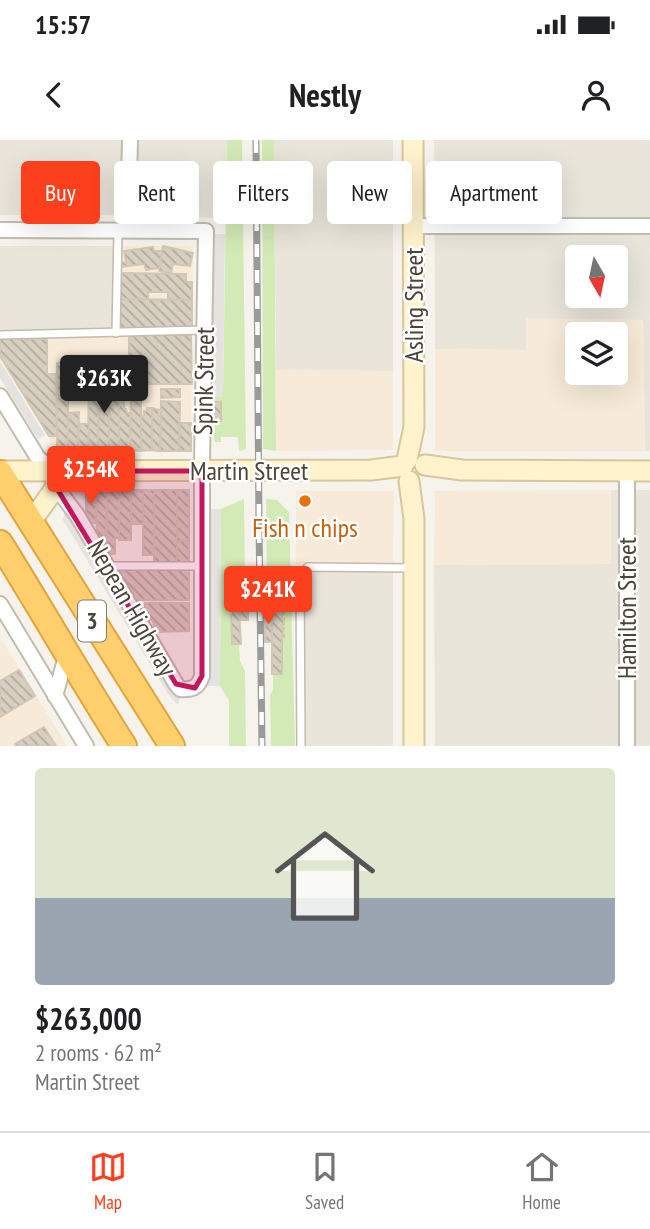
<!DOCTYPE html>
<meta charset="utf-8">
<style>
:root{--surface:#fff;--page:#f6f6f6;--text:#202124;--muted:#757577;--line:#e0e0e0;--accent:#fc3f1d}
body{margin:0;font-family:"PT Sans Narrow",sans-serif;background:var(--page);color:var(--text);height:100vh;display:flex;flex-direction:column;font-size:26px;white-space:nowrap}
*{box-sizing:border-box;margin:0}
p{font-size:23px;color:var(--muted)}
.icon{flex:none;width:38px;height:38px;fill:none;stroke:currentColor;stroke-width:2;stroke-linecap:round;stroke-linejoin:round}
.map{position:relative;height:606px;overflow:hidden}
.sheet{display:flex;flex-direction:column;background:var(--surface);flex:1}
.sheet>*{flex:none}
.banner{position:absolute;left:21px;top:21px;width:609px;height:63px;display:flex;gap:14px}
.needle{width:46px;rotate:171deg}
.controls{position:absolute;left:565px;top:105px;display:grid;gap:14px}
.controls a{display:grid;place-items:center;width:63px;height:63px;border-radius:7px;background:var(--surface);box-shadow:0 7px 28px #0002;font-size:35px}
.price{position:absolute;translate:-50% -60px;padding:0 16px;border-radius:7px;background:var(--accent);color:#fff;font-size:23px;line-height:46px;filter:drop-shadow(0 2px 4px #0008)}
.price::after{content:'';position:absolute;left:50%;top:42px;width:21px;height:16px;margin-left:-10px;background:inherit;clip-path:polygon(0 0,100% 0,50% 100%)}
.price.selected{background:#222;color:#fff}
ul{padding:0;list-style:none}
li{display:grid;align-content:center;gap:14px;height:371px;padding:0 35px}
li+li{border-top:2px solid var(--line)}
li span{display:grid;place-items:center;height:217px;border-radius:7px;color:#555}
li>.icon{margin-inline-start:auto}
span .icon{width:126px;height:126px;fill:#fffc;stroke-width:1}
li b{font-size:30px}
.pill{padding:0 24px;border-radius:7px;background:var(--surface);box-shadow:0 7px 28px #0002;font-size:24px;line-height:63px}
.pill.selected{background:var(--accent);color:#fff}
.status{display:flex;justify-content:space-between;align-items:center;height:49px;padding:0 35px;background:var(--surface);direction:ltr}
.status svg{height:19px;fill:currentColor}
header{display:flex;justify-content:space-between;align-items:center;height:91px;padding:0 35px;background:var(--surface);font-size:32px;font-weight:700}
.tab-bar{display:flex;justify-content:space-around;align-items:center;height:98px;border-top:2px solid var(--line);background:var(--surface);font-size:19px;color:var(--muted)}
.tab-bar a{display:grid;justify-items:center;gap:4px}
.tab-bar .selected{color:var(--accent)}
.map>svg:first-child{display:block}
.residential{fill:#eae5da;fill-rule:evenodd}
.commercial{fill:#f7ead8;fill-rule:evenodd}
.green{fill:#d2eab5}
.parking{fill:#e5e3e0}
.building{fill:url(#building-back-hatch);stroke:#d3c7b4;stroke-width:2}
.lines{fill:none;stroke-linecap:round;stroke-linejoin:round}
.lane-casing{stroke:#c2bbae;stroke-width:10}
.street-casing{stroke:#c2bbae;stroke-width:18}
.secondary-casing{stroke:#d6c79b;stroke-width:23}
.highway-casing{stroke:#e0a43c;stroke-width:28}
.lane{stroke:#fff;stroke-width:7}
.street{stroke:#fff;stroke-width:14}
.secondary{stroke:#fff3cd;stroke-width:19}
.highway{stroke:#ffcf6e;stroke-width:24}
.rail-casing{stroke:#9a9a9a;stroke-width:7}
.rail{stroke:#fff;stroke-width:4.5;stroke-dasharray:13;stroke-linecap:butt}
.marked{fill:#c2185b;fill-opacity:0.2;stroke:#c2185b;stroke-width:5;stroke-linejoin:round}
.food-dot{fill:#e8710a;stroke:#fff;stroke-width:2.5}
.labels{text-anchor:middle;stroke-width:5;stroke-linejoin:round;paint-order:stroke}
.shield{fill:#fff;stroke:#817c74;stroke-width:2}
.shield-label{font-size:24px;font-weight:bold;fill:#4b4439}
.street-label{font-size:26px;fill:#4b4439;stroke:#fff}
.food-label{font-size:26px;fill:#c56008;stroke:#fff}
</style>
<div class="status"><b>15:57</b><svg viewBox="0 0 49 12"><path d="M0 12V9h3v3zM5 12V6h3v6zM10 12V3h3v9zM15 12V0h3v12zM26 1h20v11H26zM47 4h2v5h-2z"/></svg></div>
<header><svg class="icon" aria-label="back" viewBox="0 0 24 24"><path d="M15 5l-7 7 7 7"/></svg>Nestly<svg class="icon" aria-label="person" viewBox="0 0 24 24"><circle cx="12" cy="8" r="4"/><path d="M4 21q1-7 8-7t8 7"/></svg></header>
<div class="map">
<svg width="650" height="606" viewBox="0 0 650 606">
<defs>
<pattern id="building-back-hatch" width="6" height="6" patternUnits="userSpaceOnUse" patternTransform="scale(1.75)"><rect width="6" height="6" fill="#d8cfc1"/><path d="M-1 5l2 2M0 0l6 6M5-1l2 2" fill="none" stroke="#b1aa9e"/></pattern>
</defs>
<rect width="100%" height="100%" fill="#f6f3ec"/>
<g class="residential">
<polygon points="0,0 227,0 225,78 111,75 0,75"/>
<polygon points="274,0 393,0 393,231 276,230"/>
<path d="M 434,0 L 650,0 L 650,311 L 645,311 L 643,180 L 526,179 L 526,210 L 435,209 ZM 578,117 L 616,117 L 616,156 L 578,156 Z"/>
<polygon points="0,106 115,106 112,189 0,191"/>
<polygon points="611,350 650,350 650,606 435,606 434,425 611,424"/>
<polygon points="309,431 393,431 393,606 306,606 304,436"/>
</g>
<g class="commercial">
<polygon points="121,106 193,106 191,311 57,311 0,216 0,199 118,196"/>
<path d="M 526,178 L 643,180 L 645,311 L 435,311 L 435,209 L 526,210 ZM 578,194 L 616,194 L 616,233 L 578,233 Z"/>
<polygon points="276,230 393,231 393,310 276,311"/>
<polygon points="611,350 611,424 434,425 435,351"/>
<polygon points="296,351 394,351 393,424 296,424"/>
<polygon points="0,497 36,555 67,606 0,606"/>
</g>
<g class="green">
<polygon points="227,0 242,0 246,309 239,311 238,297 221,297 221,302 215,302 211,281 221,281 221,262 211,262 211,256 223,256"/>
<polygon points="262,0 274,0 276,311 263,309"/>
<polygon points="244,359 245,445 239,457 239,469 231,470 232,503 239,503 240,521 245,531 246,606 229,606 229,561 220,546 221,369"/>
<polygon points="266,359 277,360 289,372 295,606 271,606 270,555 273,550 273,535 282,534 282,497 284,497 282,492 284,491 282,485 284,485 284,479 282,479 282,474 284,474 282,468 273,468 273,457 267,445"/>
</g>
<g class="parking">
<polygon points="213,94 225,94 223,257 211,256"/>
<polygon points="0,221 45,295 38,299 0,238"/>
<polygon points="208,369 221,369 220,546 208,546"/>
<polygon points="65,371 180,557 178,565 168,554 63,380"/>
</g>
<g class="building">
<polygon points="163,106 193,113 190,126 173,124 171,133 159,131"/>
<polygon points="153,107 154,111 162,111 159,128 146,130 144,124 121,127 120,123 126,122 124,111"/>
<polygon points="120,133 186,134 186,142 192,142 192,160 168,160 168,152 148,152 148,159 120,159"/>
<polygon points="120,159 192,160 192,187 119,188"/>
<polygon points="129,195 191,195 192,244 129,244"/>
<polygon points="0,199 47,199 47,234 56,234 57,296 49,296 0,216"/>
<polygon points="68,222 68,311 57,311 57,223"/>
<polygon points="89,224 99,224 98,311 88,311"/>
<polygon points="68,229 75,229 74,247 68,247"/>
<polygon points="99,237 109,237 109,311 98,311"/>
<polygon points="126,247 127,259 124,260 124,269 126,269 127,273 130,273 130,310 119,310 119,248"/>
<polygon points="161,249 180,249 180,257 161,258"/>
<polygon points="131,250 141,250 141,311 130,310"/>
<polygon points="109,254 119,254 119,310 109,311"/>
<polygon points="161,261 180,262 179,311 160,311"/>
<rect x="211" y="262" width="10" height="19"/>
<polygon points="147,268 152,268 152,310 141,311 141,276 144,276 144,271 147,271"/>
<polygon points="152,268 159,270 158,276 161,276 160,311 152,310"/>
<polygon points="79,272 78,311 68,311 68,273"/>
<polygon points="180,283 191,283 191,311 179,311"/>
<polygon points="79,284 89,284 88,311 78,311"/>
<rect x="119" y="350" width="12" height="50"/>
<polygon points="119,350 119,398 115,398 115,414 107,414 107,351"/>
<rect x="131" y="350" width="12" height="34"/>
<rect x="143" y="350" width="11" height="65"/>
<rect x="154" y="350" width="23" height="74"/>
<rect x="177" y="350" width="12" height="51"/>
<polygon points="86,351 96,351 96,383 90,383 86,375"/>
<polygon points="96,351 107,351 106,412 97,397"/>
<rect x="177" y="401" width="12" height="23"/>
<polygon points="116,429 189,429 189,460 135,460"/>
<rect x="239" y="462" width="9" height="18"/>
<polygon points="145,463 189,463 189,491 157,492 157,487 154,487 153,480 149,480 149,472 145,472"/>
<polygon points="272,468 282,468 282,471 284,471 284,474 282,474 282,479 284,479 284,485 282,485 282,488 284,488 282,495 284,495 284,497 282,497 282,534 272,534"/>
<polygon points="231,469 239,469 241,504 232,504"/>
<rect x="265" y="469" width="7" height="33"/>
<polygon points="19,530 35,556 0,577 0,541"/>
<polygon points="44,587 56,606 16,606 15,604"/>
</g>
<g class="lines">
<defs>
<g id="lane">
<polyline points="116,193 118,90"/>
<polyline points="0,195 204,190"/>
<polyline points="108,426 202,426"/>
<polyline points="301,606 300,435 308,427 413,428"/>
</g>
<g id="street">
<polyline points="414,86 650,86"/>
<path d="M 0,90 L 206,91 L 202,322 L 202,536 C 198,548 192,550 180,549 L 176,544 L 77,375 L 56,347"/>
<polyline points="128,90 130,0"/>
<polyline points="0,256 38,318 55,331"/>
<polyline points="627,331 627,606"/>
<polyline points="0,464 86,606"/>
<polyline points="55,556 67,513"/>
</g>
<g id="secondary">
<polyline points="407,320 414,287 413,0"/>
<polyline points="425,325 462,330 650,331"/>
<polyline points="0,331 371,330 403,326"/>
<polyline points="409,341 414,379 414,606"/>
<polyline points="30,383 56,347 55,331"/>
</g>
<g id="highway">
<polyline points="0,333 172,606"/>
<path d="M 0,403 C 42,470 81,539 124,606"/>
</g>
</defs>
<use href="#lane" class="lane-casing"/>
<use href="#street" class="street-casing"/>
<use href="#secondary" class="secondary-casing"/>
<use href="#highway" class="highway-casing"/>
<use href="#lane" class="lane"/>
<use href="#street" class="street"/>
<use href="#secondary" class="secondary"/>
<use href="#highway" class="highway"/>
<defs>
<polyline id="rail" points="256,0 259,385 262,606"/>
</defs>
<use href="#rail" class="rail-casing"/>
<use href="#rail" class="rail"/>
</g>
<path class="marked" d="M 55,331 L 202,331 L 202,536 L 195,548 L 176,544 L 56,347 Z"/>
<circle class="food-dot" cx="305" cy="361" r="7"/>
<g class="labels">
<rect class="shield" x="78" y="460.5" width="28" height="41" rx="5"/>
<g class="shield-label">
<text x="92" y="489">3</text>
</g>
<g class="street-label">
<text transform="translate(414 165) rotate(-90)" y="9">Asling Street</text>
<text transform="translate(204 241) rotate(-89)" y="9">Spink Street</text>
<text x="249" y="340">Martin Street</text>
<text transform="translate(132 468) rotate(60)" y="9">Nepean Highway</text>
<text transform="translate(627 468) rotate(-90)" y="9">Hamilton Street</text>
</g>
<g class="food-label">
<text x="305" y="397">Fish n chips</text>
</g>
</g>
</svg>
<div class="controls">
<a><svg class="needle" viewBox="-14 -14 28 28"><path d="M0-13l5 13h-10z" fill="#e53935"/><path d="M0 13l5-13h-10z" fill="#757577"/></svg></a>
<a><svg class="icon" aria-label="layers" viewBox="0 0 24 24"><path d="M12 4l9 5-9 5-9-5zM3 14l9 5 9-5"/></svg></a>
</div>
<b class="price selected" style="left:104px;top:275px">$263K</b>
<b class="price" style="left:91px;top:366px">$254K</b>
<b class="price" style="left:268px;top:486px">$241K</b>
<div class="banner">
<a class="pill selected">Buy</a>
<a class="pill">Rent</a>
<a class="pill">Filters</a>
<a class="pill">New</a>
<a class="pill">Apartment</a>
</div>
</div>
<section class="sheet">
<ul>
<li><span style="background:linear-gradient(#dfe7d0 60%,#9aa5b1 0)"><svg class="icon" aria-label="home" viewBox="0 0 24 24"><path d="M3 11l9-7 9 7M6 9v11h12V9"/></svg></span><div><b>$263,000</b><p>2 rooms · 62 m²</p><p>Martin Street</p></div></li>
</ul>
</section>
<nav class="tab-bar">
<a class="selected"><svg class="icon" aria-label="map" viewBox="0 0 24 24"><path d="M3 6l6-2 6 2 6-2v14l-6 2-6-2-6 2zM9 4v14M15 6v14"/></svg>Map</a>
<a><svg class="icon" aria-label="saved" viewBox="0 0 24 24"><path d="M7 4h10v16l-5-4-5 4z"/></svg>Saved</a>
<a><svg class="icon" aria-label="home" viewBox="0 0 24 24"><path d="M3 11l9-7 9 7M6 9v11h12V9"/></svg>Home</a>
</nav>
